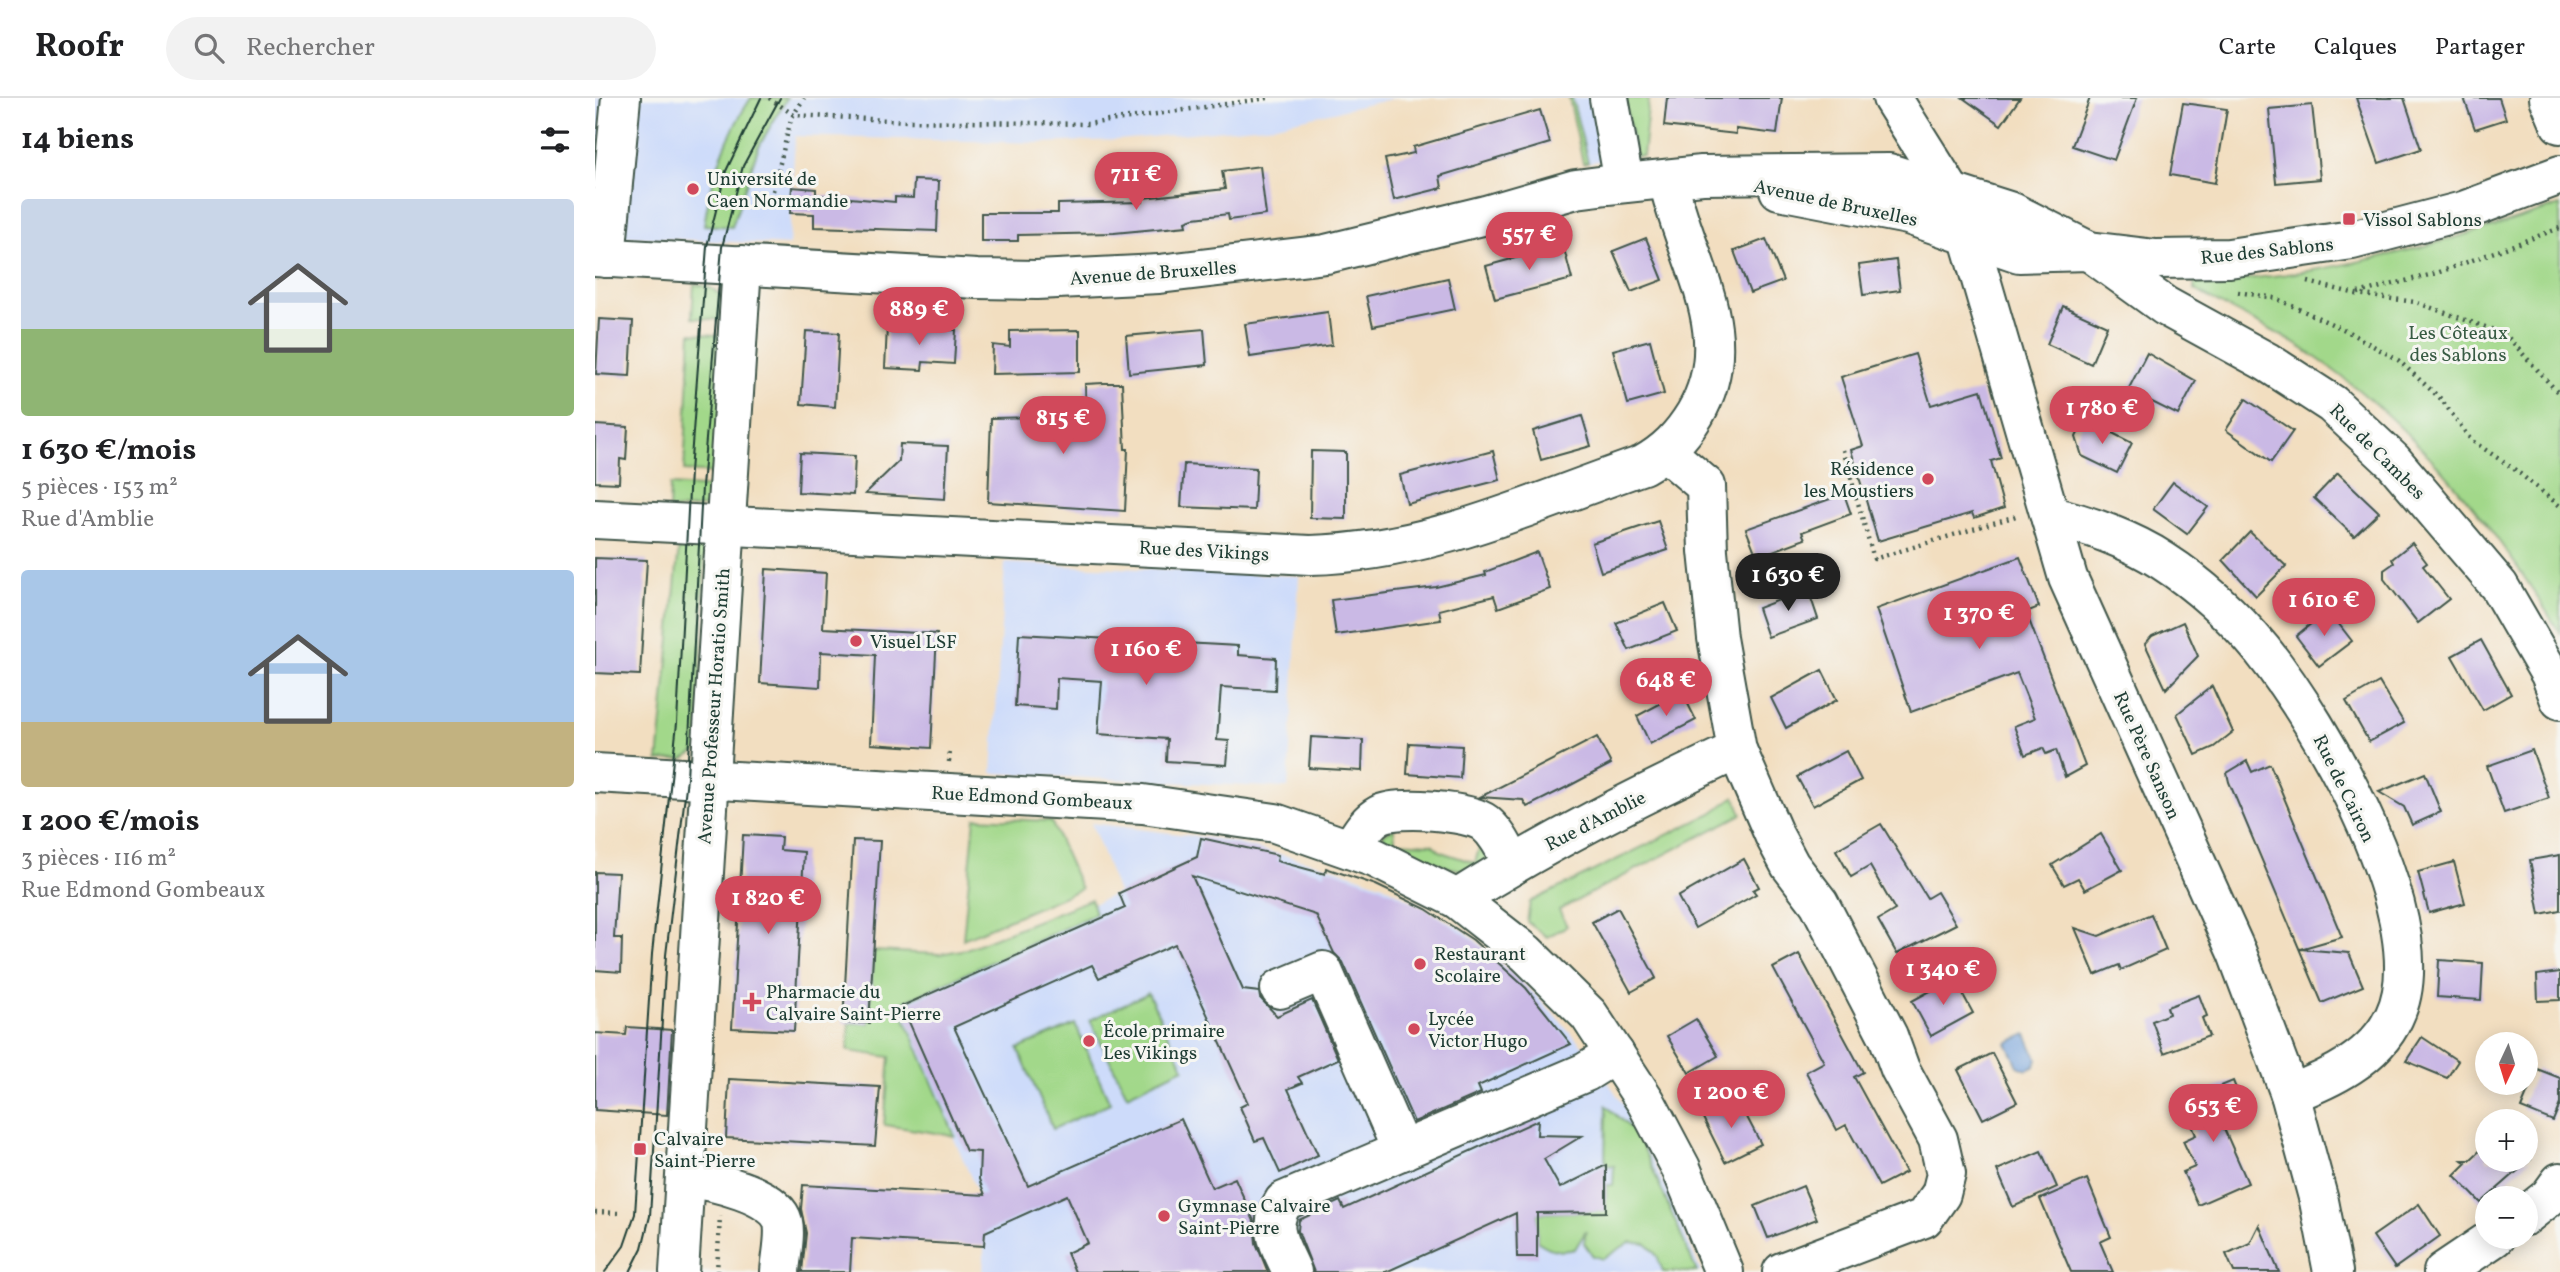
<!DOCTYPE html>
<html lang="fr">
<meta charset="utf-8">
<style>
:root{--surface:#fff;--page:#f2f2f2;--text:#202124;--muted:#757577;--line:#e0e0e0;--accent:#d1495b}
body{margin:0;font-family:Vollkorn,serif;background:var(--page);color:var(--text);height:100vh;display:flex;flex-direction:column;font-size:26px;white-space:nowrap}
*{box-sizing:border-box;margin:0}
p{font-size:23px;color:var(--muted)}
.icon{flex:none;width:38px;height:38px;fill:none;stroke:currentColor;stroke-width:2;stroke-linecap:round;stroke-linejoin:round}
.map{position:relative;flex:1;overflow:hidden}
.side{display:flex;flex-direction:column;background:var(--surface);width:595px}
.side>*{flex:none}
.needle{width:46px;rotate:184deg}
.tools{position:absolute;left:1880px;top:934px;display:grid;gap:14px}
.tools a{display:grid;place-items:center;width:63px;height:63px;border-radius:50%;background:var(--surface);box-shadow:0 4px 18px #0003;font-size:35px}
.price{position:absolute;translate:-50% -60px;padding:0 16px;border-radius:24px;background:var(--accent);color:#fff;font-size:23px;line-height:46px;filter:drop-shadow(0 2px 4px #0008)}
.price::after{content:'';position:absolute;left:50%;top:42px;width:21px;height:16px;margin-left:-10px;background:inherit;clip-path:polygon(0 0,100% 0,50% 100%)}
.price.current{background:#222;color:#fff}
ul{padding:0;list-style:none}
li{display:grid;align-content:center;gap:14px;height:371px;padding:0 21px}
li span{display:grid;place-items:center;height:217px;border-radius:7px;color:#555}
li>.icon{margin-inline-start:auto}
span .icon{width:126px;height:126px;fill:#fffc;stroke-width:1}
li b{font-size:30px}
h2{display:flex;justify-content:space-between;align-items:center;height:84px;padding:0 21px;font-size:30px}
header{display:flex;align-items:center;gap:42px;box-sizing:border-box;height:98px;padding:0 35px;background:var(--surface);border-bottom:2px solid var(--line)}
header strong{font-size:33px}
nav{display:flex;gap:38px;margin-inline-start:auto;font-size:24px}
.search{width:490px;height:63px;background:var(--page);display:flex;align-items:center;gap:18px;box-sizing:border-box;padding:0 24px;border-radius:38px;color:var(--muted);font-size:26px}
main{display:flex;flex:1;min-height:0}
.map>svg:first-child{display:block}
.built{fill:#cddbfa}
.green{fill:#a2d88a;stroke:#608a5f;stroke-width:2}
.water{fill:#719fd9;stroke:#486e86;stroke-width:2}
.building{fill:#cab9e5}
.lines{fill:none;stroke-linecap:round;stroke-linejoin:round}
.minor-casing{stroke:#3f5549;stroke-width:42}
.path{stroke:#3f5549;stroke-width:4.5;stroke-dasharray:2 5;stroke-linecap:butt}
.minor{stroke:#fff;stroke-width:38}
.tram{stroke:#1f3d34;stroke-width:2}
.poi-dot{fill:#d1495b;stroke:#f6f6f2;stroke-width:2.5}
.labels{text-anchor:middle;stroke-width:6;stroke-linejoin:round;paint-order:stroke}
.poi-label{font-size:19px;fill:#1f3d34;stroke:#f6f6f2;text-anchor:start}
.street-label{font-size:19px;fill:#1f3d34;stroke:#f6f6f2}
.park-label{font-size:19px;fill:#395c45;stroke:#f6f6f2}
</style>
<header>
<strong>Roofr</strong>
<div class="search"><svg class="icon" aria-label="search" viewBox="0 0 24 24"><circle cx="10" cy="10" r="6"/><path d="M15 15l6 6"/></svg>Rechercher</div>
<nav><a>Carte</a><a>Calques</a><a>Partager</a></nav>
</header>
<main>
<section class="side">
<h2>14 biens<svg class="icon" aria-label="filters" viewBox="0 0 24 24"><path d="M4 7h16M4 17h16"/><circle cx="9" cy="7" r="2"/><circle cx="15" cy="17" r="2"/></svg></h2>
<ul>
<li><span style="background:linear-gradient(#c9d6e8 60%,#8fb573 0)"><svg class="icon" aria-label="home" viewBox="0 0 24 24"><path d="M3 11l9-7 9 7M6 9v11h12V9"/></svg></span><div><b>1 630 €/mois</b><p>5 pièces · 153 m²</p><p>Rue d'Amblie</p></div></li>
<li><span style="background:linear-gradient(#a9c7e8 70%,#c2b280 0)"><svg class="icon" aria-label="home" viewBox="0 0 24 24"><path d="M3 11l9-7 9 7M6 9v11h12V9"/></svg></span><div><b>1 200 €/mois</b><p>3 pièces · 116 m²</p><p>Rue Edmond Gombeaux</p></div></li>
</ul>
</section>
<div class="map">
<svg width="1965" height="1174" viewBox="0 0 1965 1174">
<rect width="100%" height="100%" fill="#f6f6f2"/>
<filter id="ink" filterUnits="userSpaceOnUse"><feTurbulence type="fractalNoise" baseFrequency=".0143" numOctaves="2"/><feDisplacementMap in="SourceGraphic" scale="14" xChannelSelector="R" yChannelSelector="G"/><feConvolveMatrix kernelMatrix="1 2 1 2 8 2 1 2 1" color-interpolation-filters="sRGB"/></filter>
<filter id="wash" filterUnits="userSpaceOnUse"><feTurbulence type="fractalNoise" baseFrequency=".00686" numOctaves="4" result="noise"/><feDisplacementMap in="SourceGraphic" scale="28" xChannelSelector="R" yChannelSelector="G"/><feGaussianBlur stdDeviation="1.57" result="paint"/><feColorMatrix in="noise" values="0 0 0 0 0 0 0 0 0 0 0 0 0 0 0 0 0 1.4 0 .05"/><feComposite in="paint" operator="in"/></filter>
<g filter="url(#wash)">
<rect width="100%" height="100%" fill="#f2dec0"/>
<g class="built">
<polygon points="0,0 801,0 681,27 523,42 443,45 200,38 194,147 0,137"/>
<polygon points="974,0 1054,0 1048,58 988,65"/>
<polygon points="410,465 704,478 693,690 397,675"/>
<polygon points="496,725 623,741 737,769 788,787 870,833 942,898 990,950 1032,1012 1072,1092 1106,1174 682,1174 640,1080 617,1090 585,1021 463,1075 493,1145 480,1174 388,1174 391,1114 296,896 523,795"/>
</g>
<g class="green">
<path d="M 156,0 L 192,0 L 163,50 L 137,129 L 109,127 C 116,81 130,39 156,0 Z"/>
<polygon points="974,0 977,0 993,64 988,65"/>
<polygon points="1029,0 1054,0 1048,58 1041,59"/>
<path d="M 1965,107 L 1965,535 C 1897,423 1817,323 1707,250 C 1672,227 1634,213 1599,191 L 1600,184 C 1727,180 1845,147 1965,107 Z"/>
<path d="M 99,186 C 123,189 130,198 131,222 L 97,220 Z"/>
<polygon points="96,235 130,238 122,375 89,373"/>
<polygon points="75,387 121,390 112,409 74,412"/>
<polygon points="85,438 105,443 110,449 103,652 89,661 63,663"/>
<polygon points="1140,698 1147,716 964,812 972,828 952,839 932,824 935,804 1117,715"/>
<polygon points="380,720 456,723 486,791 368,841"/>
<polygon points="799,730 800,744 837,746 846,754 880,765 885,747 892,744 894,766 871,773 852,769 790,742 788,736"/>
<polygon points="496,801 500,816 304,906 360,1038 289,1027 295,959 253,953 254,925 274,925 278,853 345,856 371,851"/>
<polygon points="553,895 589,970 532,997 495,922"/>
<polygon points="480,926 515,1005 458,1031 423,951"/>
<path d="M 1011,1008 L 1043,1037 L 1102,1174 L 1068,1174 L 1062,1158 L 1052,1146 L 1035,1144 L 1008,1161 L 998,1158 L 989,1145 L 991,1133 L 980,1151 C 965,1155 955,1152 942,1143 L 942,1115 L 1011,1113 L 1011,1087 L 1018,1087 L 1019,1068 L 1010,1067 Z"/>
</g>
<polygon class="water" points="1431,936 1442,961 1440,968 1432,972 1423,968 1412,945"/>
<g id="blocks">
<g class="building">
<polygon points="1072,0 1187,0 1182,36 1141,31 1141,36 1069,28"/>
<polygon points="1368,0 1425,0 1406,27"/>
<polygon points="1495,0 1542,0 1519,62 1477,48"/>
<polygon points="1761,0 1809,0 1826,51 1784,65"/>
<polygon points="1869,0 1904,0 1911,21 1880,31"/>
<polygon points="1588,5 1632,11 1620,85 1575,77"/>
<polygon points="1717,7 1725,81 1681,85 1674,11"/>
<polygon points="945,12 955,45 845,78 847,90 799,102 790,61 819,55 818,49"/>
<polygon points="665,68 671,117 634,122 633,116 599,120 591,123 592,128 519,135 423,137 423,143 386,143 386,115 463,115 463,106 548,104 548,100 630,91 627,73"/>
<polygon points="319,82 344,83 342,133 219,129 219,116 195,115 197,89 221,91 221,97 300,104 300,99 318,100"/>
<polygon points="1051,140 1068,182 1036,194 1018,153"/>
<polygon points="1171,141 1188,183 1155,195 1139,153"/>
<polygon points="968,147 977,181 900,201 891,168"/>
<polygon points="1301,162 1305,192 1268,197 1264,167"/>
<polygon points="853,180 860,211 778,228 771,198"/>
<polygon points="1468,208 1512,228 1496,266 1452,246"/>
<polygon points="733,214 737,247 655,259 650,226"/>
<polygon points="4,221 38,223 35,278 1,276"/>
<polygon points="292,229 361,232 359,266 328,264 327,272 290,270"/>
<polygon points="609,231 612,267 534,275 531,238"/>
<polygon points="485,232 485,274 397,276 398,247 415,249 415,233"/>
<polygon points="211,233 244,235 240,309 206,306"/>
<polygon points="1055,242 1069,296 1033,306 1018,252"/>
<polygon points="1552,255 1601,283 1583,317 1533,292"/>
<polygon points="1320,256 1336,307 1386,292 1406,360 1396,363 1409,410 1379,420 1377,415 1283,443 1256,352 1268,348 1246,279"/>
<polygon points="509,285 527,285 530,351 533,351 530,413 393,404 396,320 491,318 490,286"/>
<polygon points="1651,301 1698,333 1676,364 1631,332"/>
<polygon points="987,318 996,348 946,362 938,333"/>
<polygon points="1490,321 1537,345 1522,375 1487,358 1481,339"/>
<polygon points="0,327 33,329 31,362 25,361 24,385 0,384"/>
<polygon points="305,346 353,348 350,401 270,396 304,363"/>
<polygon points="716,353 751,354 751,421 715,420"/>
<polygon points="898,353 905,382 812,406 805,377"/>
<polygon points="205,355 260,358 258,397 203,394"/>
<polygon points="589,366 661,370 659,412 586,409"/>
<polygon points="1743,375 1784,414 1759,438 1719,400"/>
<polygon points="1578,384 1613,409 1592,436 1558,411"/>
<polygon points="1249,396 1256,416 1207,434 1210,441 1162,459 1151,431"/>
<polygon points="1063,423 1073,452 1006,474 997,445"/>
<polygon points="1655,434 1691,468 1661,498 1628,462"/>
<polygon points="1817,445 1832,465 1828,468 1854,501 1823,525 1789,481 1789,472 1799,465 1797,461"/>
<polygon points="942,454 955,491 903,510 899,498 844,512 846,522 741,537 736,502 841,489 891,477 890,474"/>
<polygon points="1425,459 1444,509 1431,514 1490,668 1470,679 1461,652 1451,656 1448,650 1430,657 1419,628 1440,620 1422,575 1316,614 1281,511"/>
<polygon points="0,460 52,462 45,577 0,575"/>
<polygon points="171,471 231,475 228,530 342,536 336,650 276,646 280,557 226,554 225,589 165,585"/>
<polygon points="1213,491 1223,521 1173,539 1163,510"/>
<polygon points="1070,505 1082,533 1034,552 1021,525"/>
<polygon points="1733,512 1757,543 1724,568 1701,538"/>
<polygon points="1588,524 1603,558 1571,591 1550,546 1557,538"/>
<polygon points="424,536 643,548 643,557 681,560 680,592 626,589 622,642 634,643 632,667 571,663 572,641 503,636 507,583 462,580 461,611 420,608"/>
<polygon points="1886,542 1916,596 1888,612 1857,558"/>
<polygon points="1227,572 1242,602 1191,630 1176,600"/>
<polygon points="1784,584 1809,625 1774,644 1751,603"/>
<polygon points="1617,588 1638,634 1619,649 1601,657 1582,616"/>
<polygon points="1087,594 1101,622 1055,646 1042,618"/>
<polygon points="716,639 768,642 767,673 714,670"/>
<polygon points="1002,639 1016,666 974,688 932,709 928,702 885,699"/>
<polygon points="814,645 867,648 865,680 812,676"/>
<polygon points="1937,652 1954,700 1909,715 1892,668"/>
<polygon points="1251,653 1266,682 1218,708 1202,679"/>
<polygon points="1652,663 1657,674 1675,666 1747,839 1705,851 1754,855 1768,888 1727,905 1634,684 1632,675"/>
<polygon points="1830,675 1846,714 1817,727 1809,709 1784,694"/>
<polygon points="1286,726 1332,800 1342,794 1361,826 1302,856 1283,822 1300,812 1275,768 1256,779 1241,752"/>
<polygon points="1506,736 1527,772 1490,792 1483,780 1469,787 1457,767"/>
<polygon points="148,737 186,739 185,752 209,754 199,933 137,930"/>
<polygon points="606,740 683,757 682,763 730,776 731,770 781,787 831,811 878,842 931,890 976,946 883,988 886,995 819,1024 748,864 739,855 721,817 597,778 648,892 664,894 665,900 682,918 717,902 743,961 703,979 707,985 693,991 723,1057 685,1075 669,1040 660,1043 645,1009 653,1005 580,846 504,880 497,867 359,929 433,1088 586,1021 617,1090 640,1080 659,1123 661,1145 673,1174 480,1174 472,1155 493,1145 472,1097 390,1134 389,1148 257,1140 255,1174 207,1174 211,1135 206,1111 208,1087 390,1097 384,1081 385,1054 371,1053 307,908 530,810 524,795 602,759"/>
<polygon points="258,742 285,743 274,925 248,925"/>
<polygon points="1965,757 1965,812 1945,816 1935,762"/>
<polygon points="1149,761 1164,789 1158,792 1161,796 1100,830 1083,799"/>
<polygon points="1859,764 1870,805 1834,815 1823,774"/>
<polygon points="0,774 23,775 19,840 27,840 26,874 0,872"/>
<polygon points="1023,810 1061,880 1036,894 997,824"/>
<polygon points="1556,816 1571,852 1526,872 1524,867 1500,877 1480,830 1504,838"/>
<polygon points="1204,856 1268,974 1259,979 1311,1074 1284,1088 1251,1027 1242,1032 1211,974 1229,964 1178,870"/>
<polygon points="1844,862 1888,865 1886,902 1842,899"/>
<polygon points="1965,874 1965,902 1943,903 1942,877"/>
<polygon points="1359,880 1378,915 1336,938 1317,903"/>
<polygon points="1604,897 1612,918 1607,920 1614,938 1569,955 1557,923 1574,916 1572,909"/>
<polygon points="1101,921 1123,958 1094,975 1072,938"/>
<polygon points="32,929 77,932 72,1017 0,1012 0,935 31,937"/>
<polygon points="1827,939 1863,963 1852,980 1811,963"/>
<polygon points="1397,955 1422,1004 1388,1021 1363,972"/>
<polygon points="1942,971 1965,980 1965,1006 1958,1023 1926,1010"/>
<polygon points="134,981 285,989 280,1048 131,1040"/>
<polygon points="1638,983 1651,1015 1627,1026 1653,1085 1603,1107 1588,1074 1600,1069 1588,1043 1601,1037 1587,1004"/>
<polygon points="1142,1000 1166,1046 1130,1064 1107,1018"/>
<polygon points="943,1022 942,1037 987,1038 949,1061 965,1090 1011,1067 1011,1114 942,1115 942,1159 922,1159 921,1115 791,1174 719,1174 703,1133 704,1122 745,1103 749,1111"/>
<polygon points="1892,1046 1892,1062 1935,1062 1886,1105 1859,1077 1871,1065 1867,1062 1875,1062"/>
<polygon points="1446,1053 1462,1089 1418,1109 1402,1072"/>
<polygon points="1492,1081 1516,1139 1505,1144 1518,1174 1476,1174 1445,1101"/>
<polygon points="1208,1088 1222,1121 1173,1140 1160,1108"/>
<polygon points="1824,1106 1845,1138 1800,1170 1778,1138"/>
<polygon points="1664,1127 1684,1174 1639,1174 1631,1156 1655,1145"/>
</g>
</g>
</g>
<g filter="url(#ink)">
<use href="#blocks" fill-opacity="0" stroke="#3f5549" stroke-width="2"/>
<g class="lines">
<defs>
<g id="minor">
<polyline points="1014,0 1029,85"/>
<polyline points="1297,0 1356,94 1373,137 1473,480 1642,855 1695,996 1724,1103 1738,1174"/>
<polyline points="1954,0 1965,26"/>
<polyline points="1184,92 1313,117 1424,155 1494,153 1561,161 1634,160 1757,142 1868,113 1965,77"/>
<polyline points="0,159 382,181 442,182 564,176 731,156 891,117 981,91 1012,87 1107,77 1294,75 1417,114 1494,153 1570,208 1672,264 1737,306 1798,363 1904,488 1955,576 1965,602"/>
<polyline points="11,160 26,0"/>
<polyline points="1071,354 1111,388 1113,453 1122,540 1142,652 1179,737 1195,767 1224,805 1293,938 1305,971 1343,1041 1351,1076 1346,1096 1329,1120 1187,1174"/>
<path d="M 1455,418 C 1490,425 1538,443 1568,463 C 1604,486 1640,519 1667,552 C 1726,625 1844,826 1799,919 C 1780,960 1735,981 1695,996"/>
<path d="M 0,421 L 715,457 C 837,454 935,406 1048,367 C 1071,354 1086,339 1100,316 C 1148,235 1088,160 1073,81"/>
<polyline points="0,675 548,706 680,725 780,760 862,801 931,855 994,917 1051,1004 1086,1070 1129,1174"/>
<path d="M 756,750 C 764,738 771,724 784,717 C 802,707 874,713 890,725 C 903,736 909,750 917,765"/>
<path d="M 862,801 C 952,744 1046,697 1142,652"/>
<polyline points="685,891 728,873 807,1053"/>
<path d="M 91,1080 C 115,1082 181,1096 188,1124 C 191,1138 186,1159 185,1174"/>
<polyline points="1930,1118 1954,1099 1965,1084"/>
<polyline points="84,1174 147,167"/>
<path d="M 697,1174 C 685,1146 671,1130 689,1103 L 991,974 L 1020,956"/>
<polyline points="1848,1174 1900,1139"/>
</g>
</defs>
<use href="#minor" class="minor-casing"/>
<g class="path">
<polyline points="174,0 199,17 311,23 493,26 673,0"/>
<polyline points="178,93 196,21 209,0"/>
<polyline points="1713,184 1761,196 1820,204 1910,236 1965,297"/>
<polyline points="1643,194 1680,200 1750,232 1803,262 1846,301 1876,342 1919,371 1965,408"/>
<polyline points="1763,195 1842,175 1965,130"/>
<polyline points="1248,352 1279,461 1421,418"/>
<polyline points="354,664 355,653"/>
<polyline points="0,1114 24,1115"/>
<polyline points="122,1174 125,1118"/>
</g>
<use href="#minor" class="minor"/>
<g class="tram">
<polyline points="10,1174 29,1148 40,1116 57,856 82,625 95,374 112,148 131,73 166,0"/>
<polyline points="35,1174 47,1150 55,1118 71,857 92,680 107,389 127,149 148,68 185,0"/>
</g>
</g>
</g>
<g class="poi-dot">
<circle cx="98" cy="91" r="7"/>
<rect x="1747" y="114" width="14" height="14" rx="3.5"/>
<circle cx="1333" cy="381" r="7"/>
<circle cx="261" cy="543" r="7"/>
<circle cx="825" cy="866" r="7"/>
<path d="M153.5 893.5h7v7h7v7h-7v7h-7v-7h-7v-7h7z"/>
<circle cx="819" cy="931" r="7"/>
<circle cx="494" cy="943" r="7"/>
<rect x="38" y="1044" width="14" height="14" rx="3.5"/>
<circle cx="569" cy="1118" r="7"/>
</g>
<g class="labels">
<g class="poi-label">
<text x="112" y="87">Université de<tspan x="112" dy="22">Caen Normandie</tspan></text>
<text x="1768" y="128">Vissol Sablons</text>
<text x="1319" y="377" text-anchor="end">Résidence<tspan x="1319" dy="22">les Moustiers</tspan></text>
<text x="275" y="550">Visuel LSF</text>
<text x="839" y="862">Restaurant<tspan x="839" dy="22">Scolaire</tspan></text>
<text x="171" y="900">Pharmacie du<tspan x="171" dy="22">Calvaire Saint-Pierre</tspan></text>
<text x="833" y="927">Lycée<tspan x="833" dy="22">Victor Hugo</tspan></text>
<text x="508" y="939">École primaire<tspan x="508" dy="22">Les Vikings</tspan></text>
<text x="59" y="1047">Calvaire<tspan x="59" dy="22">Saint-Pierre</tspan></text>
<text x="583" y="1114">Gymnase Calvaire<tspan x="583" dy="22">Saint-Pierre</tspan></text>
</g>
<g class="street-label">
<text transform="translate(1241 104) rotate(12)" y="7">Avenue de Bruxelles</text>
<text transform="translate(1672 152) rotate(-6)" y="7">Rue des Sablons</text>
<text transform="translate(558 174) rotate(-4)" y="7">Avenue de Bruxelles</text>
<text transform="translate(1783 353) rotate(45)" y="7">Rue de Cambes</text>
<text transform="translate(609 452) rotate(3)" y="7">Rue des Vikings</text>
<text transform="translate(118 608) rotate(-86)" y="7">Avenue Professeur Horatio Smith</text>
<text transform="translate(1553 657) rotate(66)" y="7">Rue Père Sanson</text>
<text transform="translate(1750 690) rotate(64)" y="7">Rue de Cairon</text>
<text transform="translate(437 699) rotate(3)" y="7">Rue Edmond Gombeaux</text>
<text transform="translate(1000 722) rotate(-27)" y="7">Rue d'Amblie</text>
</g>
<g class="park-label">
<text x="1863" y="241">Les Côteaux<tspan x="1863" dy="22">des Sablons</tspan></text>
</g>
</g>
</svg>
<div class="tools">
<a><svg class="needle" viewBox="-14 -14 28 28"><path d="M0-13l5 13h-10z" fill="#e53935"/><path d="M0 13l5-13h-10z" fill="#757577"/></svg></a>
<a>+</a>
<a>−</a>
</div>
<b class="price" style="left:541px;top:114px">711 €</b>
<b class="price" style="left:934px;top:174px">557 €</b>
<b class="price" style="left:324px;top:249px">889 €</b>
<b class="price" style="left:1507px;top:348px">1 780 €</b>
<b class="price" style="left:468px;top:358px">815 €</b>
<b class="price current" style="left:1193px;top:515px">1 630 €</b>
<b class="price" style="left:1729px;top:540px">1 610 €</b>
<b class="price" style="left:1384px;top:553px">1 370 €</b>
<b class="price" style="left:551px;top:589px">1 160 €</b>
<b class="price" style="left:1071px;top:620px">648 €</b>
<b class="price" style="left:173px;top:838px">1 820 €</b>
<b class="price" style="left:1348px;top:909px">1 340 €</b>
<b class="price" style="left:1136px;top:1032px">1 200 €</b>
<b class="price" style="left:1618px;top:1046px">653 €</b>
</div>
</main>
